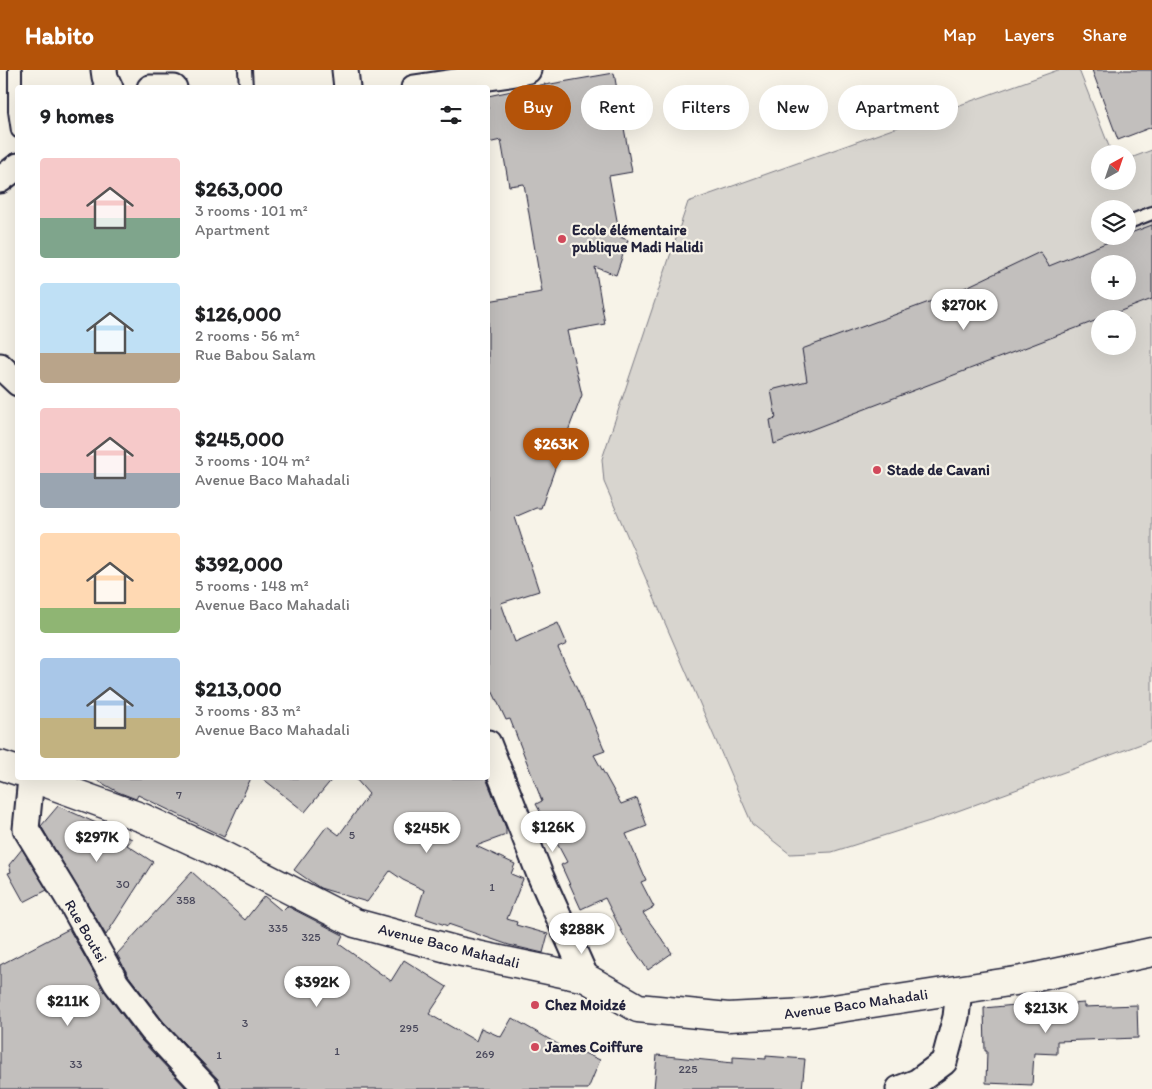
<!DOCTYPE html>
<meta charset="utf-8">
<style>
:root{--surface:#fff;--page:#f6f6f6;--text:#202124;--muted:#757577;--accent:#b45309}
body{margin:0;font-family:Itim,sans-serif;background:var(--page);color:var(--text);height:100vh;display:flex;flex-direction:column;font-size:19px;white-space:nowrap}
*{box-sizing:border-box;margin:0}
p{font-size:16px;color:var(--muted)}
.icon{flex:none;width:28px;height:28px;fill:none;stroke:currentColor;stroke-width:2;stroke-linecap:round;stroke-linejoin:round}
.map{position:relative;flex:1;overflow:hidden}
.details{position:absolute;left:15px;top:15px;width:475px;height:695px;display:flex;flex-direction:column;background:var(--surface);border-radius:5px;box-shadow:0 5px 20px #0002}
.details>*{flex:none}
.hud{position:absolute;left:505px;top:15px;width:475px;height:45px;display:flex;gap:10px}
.needle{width:32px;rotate:40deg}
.controls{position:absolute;left:1091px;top:75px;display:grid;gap:10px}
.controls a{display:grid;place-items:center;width:45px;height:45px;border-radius:50%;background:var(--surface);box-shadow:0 5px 20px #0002;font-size:25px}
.price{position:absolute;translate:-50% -42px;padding:0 11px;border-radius:18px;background:#fff;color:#222;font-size:16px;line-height:32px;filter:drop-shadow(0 1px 2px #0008)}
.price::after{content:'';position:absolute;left:50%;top:30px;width:15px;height:11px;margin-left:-8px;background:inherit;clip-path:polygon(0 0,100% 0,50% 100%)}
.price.selected{background:var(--accent);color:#fff}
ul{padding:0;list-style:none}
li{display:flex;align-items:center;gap:15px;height:125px;padding:0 25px}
li span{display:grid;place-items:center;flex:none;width:140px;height:100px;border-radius:5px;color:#555}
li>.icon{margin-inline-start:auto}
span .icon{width:60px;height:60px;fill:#fffc;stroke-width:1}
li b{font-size:21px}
h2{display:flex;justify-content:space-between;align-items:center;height:60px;padding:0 25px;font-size:21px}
.chip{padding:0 18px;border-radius:22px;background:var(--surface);box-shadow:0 5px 20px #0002;font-size:18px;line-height:45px}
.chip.selected{background:var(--accent);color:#fff}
header{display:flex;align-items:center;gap:30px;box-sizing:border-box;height:70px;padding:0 25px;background:var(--accent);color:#fff}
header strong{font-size:24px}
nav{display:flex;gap:28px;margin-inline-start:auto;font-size:18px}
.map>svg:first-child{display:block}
.green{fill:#d8d5cf;stroke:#7d7c85;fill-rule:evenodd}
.building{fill:#c2bfbd;stroke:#22223b;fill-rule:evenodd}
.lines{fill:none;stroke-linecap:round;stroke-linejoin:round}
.service-casing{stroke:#22223b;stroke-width:16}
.minor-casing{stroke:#22223b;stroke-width:29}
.tertiary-casing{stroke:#22223b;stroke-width:31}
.service{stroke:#f7f3e8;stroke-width:12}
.minor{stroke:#f7f3e8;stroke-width:25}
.tertiary{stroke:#f7f3e8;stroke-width:28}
.poi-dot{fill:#d1495b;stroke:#f7f3e8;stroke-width:2}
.labels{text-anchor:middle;stroke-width:4.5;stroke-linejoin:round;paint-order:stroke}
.number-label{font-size:12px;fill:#4a495c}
.poi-label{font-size:15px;font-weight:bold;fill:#22223b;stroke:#f7f3e8;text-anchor:start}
.street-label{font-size:15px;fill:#22223b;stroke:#f7f3e8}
</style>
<header>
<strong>Habito</strong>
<nav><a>Map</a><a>Layers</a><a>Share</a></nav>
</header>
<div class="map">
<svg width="1152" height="1019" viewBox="0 0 1152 1019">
<rect width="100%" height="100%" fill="#f7f3e8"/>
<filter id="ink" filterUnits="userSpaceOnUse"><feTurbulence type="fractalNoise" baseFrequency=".02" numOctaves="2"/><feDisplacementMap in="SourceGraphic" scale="10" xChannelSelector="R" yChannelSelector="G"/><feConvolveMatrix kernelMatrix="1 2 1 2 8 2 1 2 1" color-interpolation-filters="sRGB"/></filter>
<g filter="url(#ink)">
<path class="green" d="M 1058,0 L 1079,0 L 1112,84 L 1100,84 L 1100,111 L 1128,111 L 1128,89 L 1152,80 L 1152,670 L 933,750 L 832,782 L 790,784 L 752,754 L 604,412 L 602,389 L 688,132 ZM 1100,139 L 1128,139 L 1128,166 L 1100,166 ZM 1100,194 L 1128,194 L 1128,221 L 1100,221 ZM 1100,249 L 1128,249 L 1128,276 L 1100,276 Z"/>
<g class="building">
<polygon points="1092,0 1152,0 1152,57 1118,70"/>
<polygon points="614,3 632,102 609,106 620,167 628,170 616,205 595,197 605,254 567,261 582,325 571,353 541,438 536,438 515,447 539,521 501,533 515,572 558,553 567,574 558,578 587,641 588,640 605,681 594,685 621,734 637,728 647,756 626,764 646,810 641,812 654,837 643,843 672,883 648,900 623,864 605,828 581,839 561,795 567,792 536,734 542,731 510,649 506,650 488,612 488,231 542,222 524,114 509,116 501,70 488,73 488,26 545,14 545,15"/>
<path d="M 1152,155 L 1152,229 L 774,374 L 770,350 L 776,348 L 771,320 L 807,311 L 802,279 L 956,222 L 1040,182 L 1049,196 L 1123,166 L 1128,166 L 1128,164 ZM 1100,194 L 1128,194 L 1128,221 L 1100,221 Z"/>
<polygon points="93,708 251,708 224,767 138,725 136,729 118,722"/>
<polygon points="262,708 333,708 305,742"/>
<polygon points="355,708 486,708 506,758 506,765 476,776 515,794 511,804 523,809 507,849 517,852 516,855 548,864 543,883 509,875 448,854 448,856 416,845 424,820 403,810 390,801 367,832 320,818 294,800 327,756 339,765 369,724"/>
<polygon points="58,736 132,769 127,775 153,792 106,865 41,756"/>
<polygon points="22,779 47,820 24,832 8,803 11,802 9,795"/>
<polygon points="192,802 245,850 264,826 282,841 287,836 343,865 339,874 391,911 404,890 447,917 429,944 476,971 481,958 501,967 512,948 575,984 577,980 600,990 588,1019 221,1019 218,1009 163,951 128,905 117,884"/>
<polygon points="69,859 105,922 141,970 187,1019 0,1019 0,895"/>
<polygon points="1057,931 1057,935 1084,933 1084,937 1137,935 1138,968 1057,971 1057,984 1034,983 1032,1015 986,1013 987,981 985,981 984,938"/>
<polygon points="657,985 733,993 733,987 766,989 766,986 805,989 802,1019 654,1019"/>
</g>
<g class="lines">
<defs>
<g id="service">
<polyline points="15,0 15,41 18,61"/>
<polyline points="245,0 246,18"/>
<polyline points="1129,152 1152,143"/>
</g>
<g id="minor">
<polyline points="104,0 105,7 110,18"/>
<polyline points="345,0 347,18"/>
<polyline points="150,18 174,18"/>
<polyline points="414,18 516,3 528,0"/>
<polyline points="0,110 18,96"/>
<polyline points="0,296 18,313"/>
<polyline points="488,673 540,805 586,908"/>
<polyline points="31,708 26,759 73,836 116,913 152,960 207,1019"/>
<polyline points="899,1019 917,1012 944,992 956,947 959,920"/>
</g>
<g id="tertiary">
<polyline points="0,695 18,701"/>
<polyline points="33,708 143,748 206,777 355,853 458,881 586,908 638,938 728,947 807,943 1022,910 1152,882"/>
</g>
</defs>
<use href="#service" class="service-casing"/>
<use href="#minor" class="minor-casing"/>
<use href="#tertiary" class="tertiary-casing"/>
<use href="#service" class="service"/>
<use href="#minor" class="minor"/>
<use href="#tertiary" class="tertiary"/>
</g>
</g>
<g class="poi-dot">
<circle cx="562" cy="169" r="5"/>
<circle cx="877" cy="400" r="5"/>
<circle cx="535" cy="935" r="5"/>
<circle cx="535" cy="977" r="5"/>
</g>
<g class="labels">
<g class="number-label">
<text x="179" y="729">7</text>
<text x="352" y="769">5</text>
<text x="123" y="818">30</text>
<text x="492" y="821">1</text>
<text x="186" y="834">358</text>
<text x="278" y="862">335</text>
<text x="311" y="871">325</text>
<text x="245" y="957">3</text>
<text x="409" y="962">295</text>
<text x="337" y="985">1</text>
<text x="485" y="988">269</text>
<text x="219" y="989">1</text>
<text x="76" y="998">33</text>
<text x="688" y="1003">225</text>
</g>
<g class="poi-label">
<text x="572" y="165">Ecole élémentaire<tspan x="572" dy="17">publique Madi Halidi</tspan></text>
<text x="887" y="405">Stade de Cavani</text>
<text x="545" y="940">Chez Moidzé</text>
<text x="545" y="982">James Coiffure</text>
</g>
<g class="street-label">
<text transform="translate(86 861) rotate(60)" y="5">Rue Boutsi</text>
<text transform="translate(449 876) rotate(14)" y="5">Avenue Baco Mahadali</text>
<text transform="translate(856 934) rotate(-8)" y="5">Avenue Baco Mahadali</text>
</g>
</g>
</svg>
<div class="controls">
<a><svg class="needle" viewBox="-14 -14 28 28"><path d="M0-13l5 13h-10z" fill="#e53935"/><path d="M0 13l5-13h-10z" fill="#757577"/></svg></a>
<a><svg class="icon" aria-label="layers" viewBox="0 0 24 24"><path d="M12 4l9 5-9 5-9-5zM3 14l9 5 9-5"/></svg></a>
<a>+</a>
<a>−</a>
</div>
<b class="price" style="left:964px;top:261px">$270K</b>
<b class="price selected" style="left:556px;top:400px">$263K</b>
<b class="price" style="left:553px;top:783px">$126K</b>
<b class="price" style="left:427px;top:784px">$245K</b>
<b class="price" style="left:97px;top:793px">$297K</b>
<b class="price" style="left:582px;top:885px">$288K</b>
<b class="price" style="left:317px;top:938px">$392K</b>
<b class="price" style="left:68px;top:957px">$211K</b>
<b class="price" style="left:1046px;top:964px">$213K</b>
<div class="hud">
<a class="chip selected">Buy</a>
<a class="chip">Rent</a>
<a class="chip">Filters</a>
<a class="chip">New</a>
<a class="chip">Apartment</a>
</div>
<section class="details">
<h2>9 homes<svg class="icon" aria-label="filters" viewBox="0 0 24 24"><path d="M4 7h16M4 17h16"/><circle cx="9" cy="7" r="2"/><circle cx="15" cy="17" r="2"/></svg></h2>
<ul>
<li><span style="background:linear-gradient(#f6c9c9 60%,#7fa58c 0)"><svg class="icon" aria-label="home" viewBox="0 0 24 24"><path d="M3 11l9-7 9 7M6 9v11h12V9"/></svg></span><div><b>$263,000</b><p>3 rooms · 101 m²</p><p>Apartment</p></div></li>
<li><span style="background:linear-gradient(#bfe0f5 70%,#b9a48a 0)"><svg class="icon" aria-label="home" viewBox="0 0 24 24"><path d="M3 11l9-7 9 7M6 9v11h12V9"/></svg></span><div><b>$126,000</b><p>2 rooms · 56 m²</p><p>Rue Babou Salam</p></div></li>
<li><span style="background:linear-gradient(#f6c9c9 65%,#9aa5b1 0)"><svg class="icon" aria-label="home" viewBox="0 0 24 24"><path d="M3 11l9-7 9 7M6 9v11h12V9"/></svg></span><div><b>$245,000</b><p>3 rooms · 104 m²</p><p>Avenue Baco Mahadali</p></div></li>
<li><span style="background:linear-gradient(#ffd9b3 75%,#8fb573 0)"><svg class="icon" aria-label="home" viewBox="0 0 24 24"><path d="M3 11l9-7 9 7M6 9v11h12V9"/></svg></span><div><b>$392,000</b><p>5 rooms · 148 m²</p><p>Avenue Baco Mahadali</p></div></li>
<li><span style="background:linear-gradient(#a9c7e8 60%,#c2b280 0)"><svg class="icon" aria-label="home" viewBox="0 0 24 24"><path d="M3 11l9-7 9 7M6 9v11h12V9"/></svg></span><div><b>$213,000</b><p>3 rooms · 83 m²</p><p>Avenue Baco Mahadali</p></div></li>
</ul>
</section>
</div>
